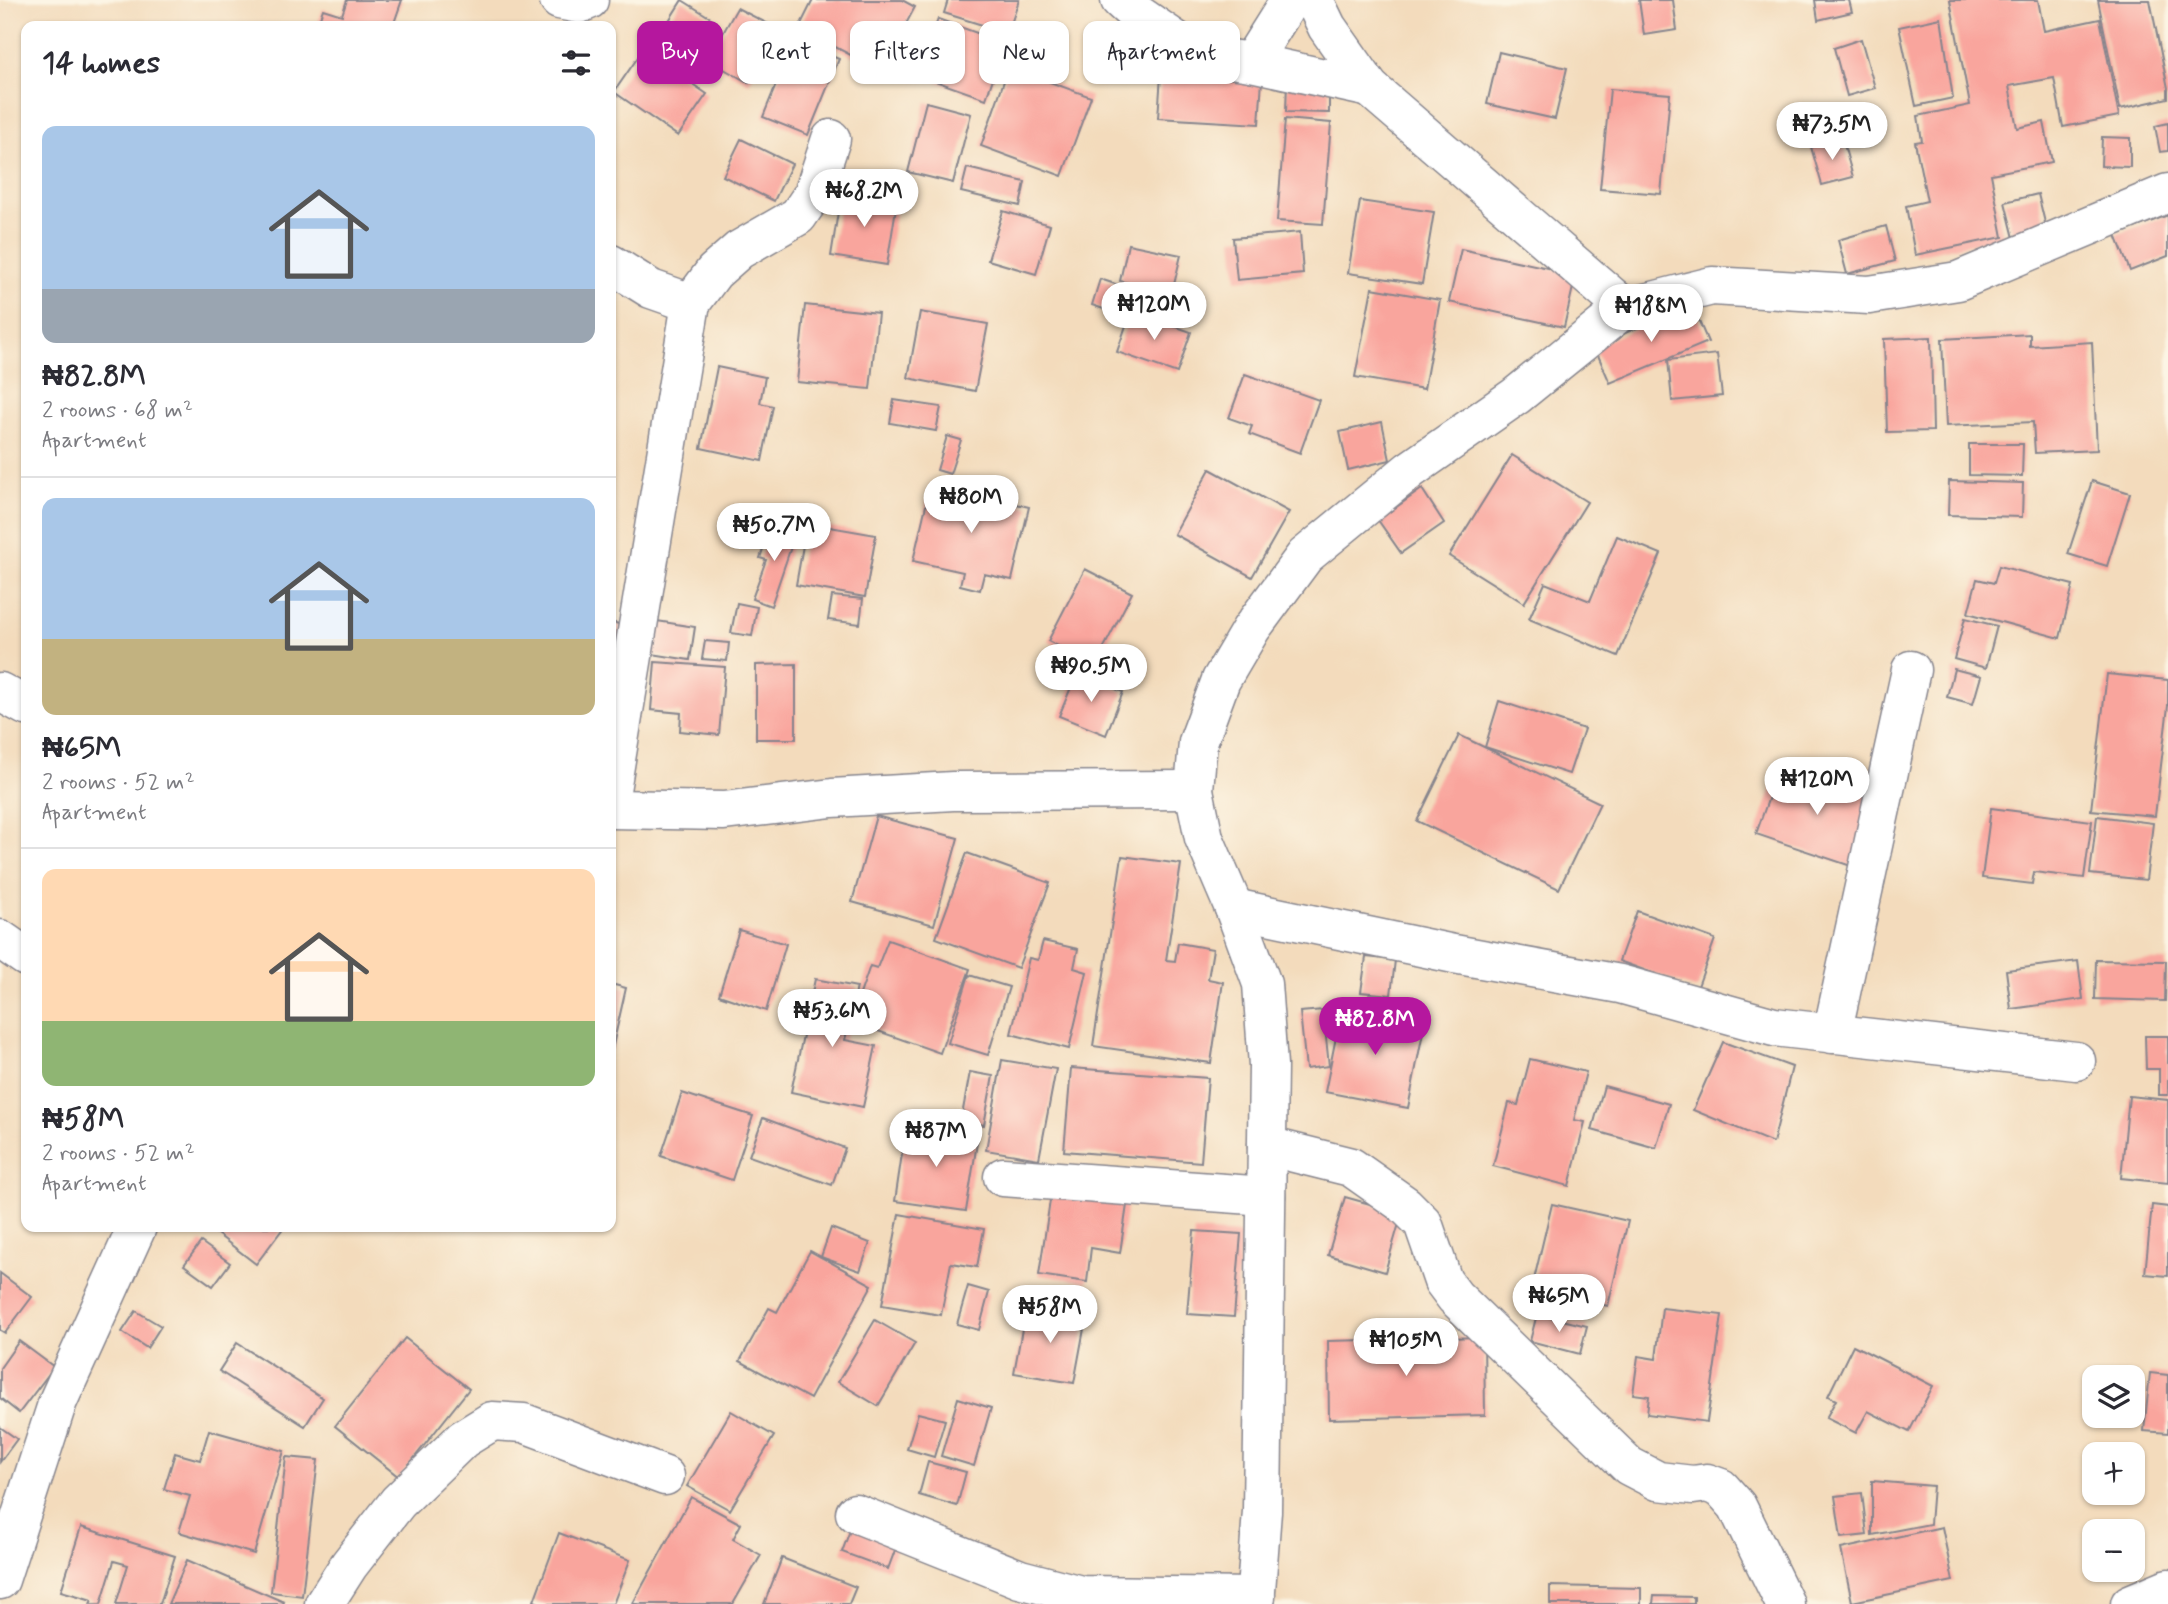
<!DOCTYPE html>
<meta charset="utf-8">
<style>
:root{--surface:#fff;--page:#f2f2f3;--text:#2b2b33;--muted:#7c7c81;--line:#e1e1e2;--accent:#b5179e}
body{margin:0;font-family:Mynerve,sans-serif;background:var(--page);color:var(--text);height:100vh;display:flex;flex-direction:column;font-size:26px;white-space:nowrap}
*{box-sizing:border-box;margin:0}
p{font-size:23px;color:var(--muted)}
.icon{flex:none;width:38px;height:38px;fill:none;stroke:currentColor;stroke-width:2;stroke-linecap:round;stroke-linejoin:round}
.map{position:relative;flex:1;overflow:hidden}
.sheet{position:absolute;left:21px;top:21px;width:595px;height:1211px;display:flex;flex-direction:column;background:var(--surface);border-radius:14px;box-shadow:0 2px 5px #0004}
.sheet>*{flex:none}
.top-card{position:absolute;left:637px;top:21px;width:665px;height:63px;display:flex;gap:14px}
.tools{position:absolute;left:2082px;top:1365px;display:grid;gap:14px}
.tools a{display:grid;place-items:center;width:63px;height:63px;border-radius:14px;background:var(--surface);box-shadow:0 2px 5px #0004;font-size:35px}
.price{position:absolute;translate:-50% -60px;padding:0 16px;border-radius:24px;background:#fff;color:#222;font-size:23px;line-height:46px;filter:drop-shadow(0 2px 4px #0008)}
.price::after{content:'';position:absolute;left:50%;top:42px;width:21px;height:16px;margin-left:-10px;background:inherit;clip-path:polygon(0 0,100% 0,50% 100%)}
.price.active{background:var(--accent);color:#fff}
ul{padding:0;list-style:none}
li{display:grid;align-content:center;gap:14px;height:371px;padding:0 21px}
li+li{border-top:2px solid var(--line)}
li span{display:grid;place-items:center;height:217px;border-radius:14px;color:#555}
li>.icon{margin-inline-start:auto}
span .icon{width:126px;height:126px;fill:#fffc;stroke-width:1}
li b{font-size:30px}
h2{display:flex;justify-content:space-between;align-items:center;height:84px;padding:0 21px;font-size:30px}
.chip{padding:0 24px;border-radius:14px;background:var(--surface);box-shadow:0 2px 5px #0004;font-size:24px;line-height:63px}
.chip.active{background:var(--accent);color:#fff}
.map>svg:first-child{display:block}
.building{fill:#f9a59d}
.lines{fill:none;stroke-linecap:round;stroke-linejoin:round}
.minor-casing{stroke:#87858d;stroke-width:41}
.minor{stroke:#fff;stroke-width:38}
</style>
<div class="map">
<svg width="2168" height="1604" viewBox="0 0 2168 1604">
<rect width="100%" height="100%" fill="#fcf5e5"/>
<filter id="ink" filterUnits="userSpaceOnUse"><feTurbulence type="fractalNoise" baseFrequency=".0143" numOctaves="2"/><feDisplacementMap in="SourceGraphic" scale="14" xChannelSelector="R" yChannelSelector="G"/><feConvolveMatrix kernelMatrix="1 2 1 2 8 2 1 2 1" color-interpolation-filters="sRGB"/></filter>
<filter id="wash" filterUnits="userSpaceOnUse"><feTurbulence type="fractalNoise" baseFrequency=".00686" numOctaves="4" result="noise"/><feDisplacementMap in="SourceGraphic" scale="28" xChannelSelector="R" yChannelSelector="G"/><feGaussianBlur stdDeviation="1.57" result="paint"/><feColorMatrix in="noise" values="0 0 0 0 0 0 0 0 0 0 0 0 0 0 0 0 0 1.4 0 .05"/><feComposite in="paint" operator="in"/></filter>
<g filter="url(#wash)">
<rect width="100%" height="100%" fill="#f3dbbc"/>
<g id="blocks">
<g class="building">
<polygon points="347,0 402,0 393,26 317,26 323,9 342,15"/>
<polygon points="682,0 714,20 690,57 658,38"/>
<polygon points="813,0 902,0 915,7 881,71 799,28"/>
<polygon points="948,0 1019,0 1008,33 944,13"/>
<polygon points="1639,0 1673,0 1677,30 1644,35"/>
<polygon points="1815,0 1849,0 1852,12 1818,20"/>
<polygon points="1950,0 2038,0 2044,31 2100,19 2119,116 2063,127 2054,78 2009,86 2017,128 2044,122 2052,162 1991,174 2003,237 1915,255 1906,206 1927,201 1915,142 1922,141 1918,116 1970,105"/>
<polygon points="2098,0 2150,0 2168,88 2168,98 2120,109"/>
<polygon points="737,8 778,29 749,83 708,60"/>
<polygon points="1941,18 1953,98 1916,106 1899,27"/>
<polygon points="938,19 1005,43 986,99 918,75"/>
<polygon points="1861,39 1875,88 1847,96 1834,48"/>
<polygon points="794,40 839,59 808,135 763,117"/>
<polygon points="643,50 707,94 678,136 614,92"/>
<polygon points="1499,52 1567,68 1555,119 1487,104"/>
<polygon points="1009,67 1091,97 1062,176 981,146"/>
<polygon points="1161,75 1262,80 1259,124 1158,118"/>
<polygon points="1287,81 1329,81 1329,113 1286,112"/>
<polygon points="1610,89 1670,94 1661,194 1600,189"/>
<polygon points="926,102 971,114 953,183 908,172"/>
<polygon points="1285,119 1331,123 1323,224 1277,221"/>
<polygon points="2168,123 2168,151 2160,152 2155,126"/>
<polygon points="2102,137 2130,138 2130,167 2101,166"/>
<polygon points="1842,138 1853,177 1822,185 1811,147"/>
<polygon points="741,139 792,164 774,201 723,176"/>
<polygon points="967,168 1025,182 1020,206 961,192"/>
<polygon points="841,193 897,202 887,265 831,256"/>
<polygon points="2038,194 2048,235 2015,242 2005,202"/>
<polygon points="1360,201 1434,212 1422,284 1348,273"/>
<polygon points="1003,211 1050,225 1036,274 988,260"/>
<polygon points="2168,215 2168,256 2130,271 2116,235"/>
<polygon points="1886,226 1895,261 1847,274 1838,240"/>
<polygon points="1300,232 1303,274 1237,280 1233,238"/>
<polygon points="1128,244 1181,255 1172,293 1120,281"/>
<polygon points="1461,249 1576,274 1564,327 1449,302"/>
<polygon points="1100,279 1121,286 1112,312 1092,305"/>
<polygon points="1372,288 1440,300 1424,389 1355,377"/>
<polygon points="805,305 878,313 870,389 797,382"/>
<polygon points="1692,305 1708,342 1610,383 1594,346"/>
<polygon points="1131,311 1191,332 1177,373 1117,352"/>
<polygon points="920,312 988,324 975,391 908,378"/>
<polygon points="2030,334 2030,346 2092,342 2097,450 2035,453 2033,422 1946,426 1942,339"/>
<polygon points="1931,337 1933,431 1887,432 1884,339"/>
<polygon points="1717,354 1722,396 1672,401 1668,360"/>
<polygon points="717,367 765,377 760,403 773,406 762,461 701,448"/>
<polygon points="1245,374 1319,400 1300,453 1249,434 1252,426 1229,418"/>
<polygon points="894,400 941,407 936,431 890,423"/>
<polygon points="1382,422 1390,460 1348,470 1340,432"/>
<polygon points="947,436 961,440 950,474 937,470"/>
<polygon points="1969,444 2023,444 2022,476 1969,475"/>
<polygon points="1512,455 1587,502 1524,603 1449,556"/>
<polygon points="1210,469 1289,512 1252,577 1174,534"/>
<polygon points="1949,481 2023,483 2022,517 1948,515"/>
<polygon points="2092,481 2130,493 2107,566 2068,554"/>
<polygon points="931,484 1029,507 1012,580 984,574 980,590 960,585 963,572 913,561"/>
<polygon points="1422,489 1444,523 1401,553 1378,520"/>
<polygon points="772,523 796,532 771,606 752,599 766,560 760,558"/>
<polygon points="807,523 876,535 865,597 796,585"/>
<polygon points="1617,536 1661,554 1618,656 1529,619 1545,583 1590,601"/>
<polygon points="1999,566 2073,585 2060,638 1968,613 1977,579 1994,583"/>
<polygon points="1085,569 1132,593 1095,665 1048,641"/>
<polygon points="832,596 863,599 860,624 828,620"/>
<polygon points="737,603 757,607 752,636 731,633"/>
<polygon points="1965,618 1997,626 1986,668 1954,659"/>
<polygon points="657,621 695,627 690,660 652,654"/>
<polygon points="611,622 631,627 625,646 611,642"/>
<polygon points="705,641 729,643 727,661 702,659"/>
<polygon points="655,662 725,667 719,735 680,731 681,713 651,710"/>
<polygon points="796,664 796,739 756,739 756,665"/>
<polygon points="1954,669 1981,676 1973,704 1947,697"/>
<polygon points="1077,673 1123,692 1106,735 1059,716"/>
<polygon points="2107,674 2168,680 2168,706 2155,816 2091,810"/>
<polygon points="1499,701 1584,729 1569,774 1485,747"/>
<polygon points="1459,735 1600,803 1559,889 1417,821"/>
<polygon points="1780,766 1877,799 1854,867 1756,834"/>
<polygon points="1991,808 2092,821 2084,878 2034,872 2032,884 1982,878"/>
<polygon points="876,816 958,838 934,925 852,902"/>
<polygon points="2097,816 2153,823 2146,880 2090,874"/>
<polygon points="967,853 1050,883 1018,968 936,938"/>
<polygon points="1122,856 1181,864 1166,960 1175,961 1178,943 1213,949 1208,979 1223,982 1211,1063 1093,1046"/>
<polygon points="1637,911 1715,939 1697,989 1619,961"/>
<polygon points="739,930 786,944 766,1011 719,995"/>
<polygon points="888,940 970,969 940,1053 858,1024 866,1002 858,1000 870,966 877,968"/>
<polygon points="1043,941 1078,949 1074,968 1087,972 1069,1049 1011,1034 1029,958 1038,960"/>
<polygon points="1366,957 1395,960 1391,995 1361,992"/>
<polygon points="2096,960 2166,961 2165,1001 2095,999"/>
<polygon points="2078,961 2083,999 2011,1009 2006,970"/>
<polygon points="969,975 1009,987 988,1055 948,1043"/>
<polygon points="815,979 857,987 845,1040 876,1046 863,1107 791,1092"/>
<polygon points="611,984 626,988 612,1050 611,1050"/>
<polygon points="1342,1007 1425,1022 1408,1108 1325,1092"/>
<polygon points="1323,1010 1329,1066 1306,1069 1300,1012"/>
<polygon points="2145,1036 2168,1036 2168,1095 2159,1095 2159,1069 2146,1069"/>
<polygon points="1723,1042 1792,1067 1773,1143 1693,1110"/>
<polygon points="1530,1059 1586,1072 1574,1120 1585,1122 1569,1186 1493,1166 1509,1103 1518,1105"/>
<polygon points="1002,1060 1056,1069 1039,1159 986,1150"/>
<polygon points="1071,1068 1208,1078 1201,1162 1064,1151"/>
<polygon points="970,1072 993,1076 984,1125 961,1121"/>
<polygon points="1604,1086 1669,1104 1656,1148 1592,1130"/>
<polygon points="682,1093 753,1116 732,1180 661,1156"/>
<polygon points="2129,1096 2168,1100 2168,1183 2121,1178"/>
<polygon points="763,1118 845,1148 832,1185 749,1156"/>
<polygon points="906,1127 978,1137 966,1211 895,1201"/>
<polygon points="1052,1187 1128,1198 1120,1253 1091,1248 1087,1282 1039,1275"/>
<polygon points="1345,1197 1402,1213 1385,1272 1328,1255"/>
<polygon points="1552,1204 1628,1221 1608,1306 1532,1288"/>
<polygon points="2152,1205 2168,1207 2168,1276 2145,1274"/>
<polygon points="899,1214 984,1229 977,1267 951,1263 941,1315 882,1305"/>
<polygon points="208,1227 284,1227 256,1264"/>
<polygon points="831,1228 870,1243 860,1271 821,1257"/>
<polygon points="1194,1231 1241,1234 1234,1317 1187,1314"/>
<polygon points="201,1242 230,1263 213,1286 184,1265"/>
<polygon points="810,1251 872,1285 810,1399 740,1361 769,1308 777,1312"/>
<polygon points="0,1273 32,1297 5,1333 0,1330"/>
<polygon points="968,1286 989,1292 979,1330 957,1324"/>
<polygon points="1026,1307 1086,1318 1074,1383 1014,1373"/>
<polygon points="1662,1308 1722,1315 1707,1422 1647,1414 1649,1396 1633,1394 1638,1356 1656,1359"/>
<polygon points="136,1311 161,1326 147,1348 122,1332"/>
<polygon points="1537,1314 1587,1326 1580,1354 1530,1341"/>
<polygon points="875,1320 915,1343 878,1406 838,1382"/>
<polygon points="1484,1337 1485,1415 1329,1419 1328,1341"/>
<polygon points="405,1338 469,1389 399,1477 335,1426"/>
<polygon points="19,1341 54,1367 19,1413 0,1398 0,1368"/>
<polygon points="237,1343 323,1398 305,1426 219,1371"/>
<polygon points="1853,1345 1933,1386 1909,1432 1868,1411 1856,1433 1826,1418 1836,1400 1828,1396"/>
<polygon points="2150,1373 2168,1375 2168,1433 2144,1431"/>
<polygon points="958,1398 991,1408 974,1466 941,1456"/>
<polygon points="731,1411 774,1436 730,1510 687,1486"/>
<polygon points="918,1413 945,1420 934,1457 907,1449"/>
<polygon points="0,1427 17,1439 0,1462"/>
<polygon points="209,1430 284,1451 254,1554 179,1532 190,1496 164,1489 175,1453 200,1460"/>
<polygon points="286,1457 318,1460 302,1596 271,1592"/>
<polygon points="928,1462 966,1472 957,1506 919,1495"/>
<polygon points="1872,1481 1933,1486 1930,1524 1872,1535"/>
<polygon points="1862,1493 1867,1535 1841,1538 1835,1496"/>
<polygon points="691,1497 741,1524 733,1539 761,1555 733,1604 634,1604 633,1603"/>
<polygon points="852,1525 898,1542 888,1569 842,1552"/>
<polygon points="81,1527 175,1556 160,1604 116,1604 128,1565 114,1561 101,1604 90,1604 92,1600 61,1591"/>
<polygon points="1942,1527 1953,1581 1852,1602 1841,1549"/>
<polygon points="559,1533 630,1560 613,1604 541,1604 534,1601"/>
<polygon points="782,1558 856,1587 849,1604 764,1604"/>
<polygon points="187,1560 284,1602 283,1604 168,1604"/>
<polygon points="1550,1586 1641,1588 1641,1604 1550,1604"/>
<polygon points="1654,1596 1694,1597 1694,1604 1653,1604"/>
</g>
</g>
</g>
<g filter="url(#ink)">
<use href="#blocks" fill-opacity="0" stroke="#87858d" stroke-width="2"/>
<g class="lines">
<defs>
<g id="minor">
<polyline points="559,0 579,4 589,0"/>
<polyline points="1120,0 1130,9 1196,54 1251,62 1370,88"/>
<polyline points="1314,0 1327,27 1370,88 1625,308"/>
<polyline points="1251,62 1290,0"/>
<polyline points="611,264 651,289 691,303"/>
<polyline points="0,692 26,706"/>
<polyline points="611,790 691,303 714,272 739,250 798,216 813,194 831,139"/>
<polyline points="611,809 724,811 832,798 953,791 1194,790"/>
<polyline points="1234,908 1454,954 1620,984 1774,1027 2076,1061"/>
<polyline points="0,939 26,957"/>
<polyline points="1832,1034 1911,670"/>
<polyline points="1267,1146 1351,1167 1405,1205 1423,1223 1443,1281 1455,1297 1629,1466 1658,1481 1693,1485 1707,1483 1721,1488 1737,1506 1785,1604"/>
<polyline points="1003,1177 1266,1196"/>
<polyline points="855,1513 1020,1579 1081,1595 1256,1597"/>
<polyline points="0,1580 58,1401 137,1227"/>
<polyline points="324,1604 349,1565 398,1502 463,1439 492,1421 524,1423 665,1476"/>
<polyline points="1255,1604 1262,1511 1268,1065 1262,984 1234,908 1204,838 1194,790 1198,742 1221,680 1251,629 1305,556 1410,470 1516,396 1625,308 1712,286 1869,295 1958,281 2168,193"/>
<polyline points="2130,1604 2168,1588"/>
</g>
</defs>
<use href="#minor" class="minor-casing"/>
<use href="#minor" class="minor"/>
</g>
</g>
</svg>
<div class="tools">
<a><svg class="icon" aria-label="layers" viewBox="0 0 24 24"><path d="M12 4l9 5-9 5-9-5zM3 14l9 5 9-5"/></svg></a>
<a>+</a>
<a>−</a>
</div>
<b class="price" style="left:1832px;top:162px">₦73.5M</b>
<b class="price" style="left:864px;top:229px">₦68.2M</b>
<b class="price" style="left:1154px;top:342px">₦120M</b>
<b class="price" style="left:1651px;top:344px">₦188M</b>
<b class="price" style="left:971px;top:535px">₦80M</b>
<b class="price" style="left:774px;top:563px">₦50.7M</b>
<b class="price" style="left:1091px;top:704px">₦90.5M</b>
<b class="price" style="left:1817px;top:817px">₦120M</b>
<b class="price" style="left:832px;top:1049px">₦53.6M</b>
<b class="price active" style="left:1375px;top:1057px">₦82.8M</b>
<b class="price" style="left:936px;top:1169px">₦87M</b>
<b class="price" style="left:1559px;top:1334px">₦65M</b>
<b class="price" style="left:1050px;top:1345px">₦58M</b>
<b class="price" style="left:1406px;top:1378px">₦105M</b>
<div class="top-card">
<a class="chip active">Buy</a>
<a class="chip">Rent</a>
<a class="chip">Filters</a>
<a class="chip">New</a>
<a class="chip">Apartment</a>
</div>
<section class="sheet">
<h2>14 homes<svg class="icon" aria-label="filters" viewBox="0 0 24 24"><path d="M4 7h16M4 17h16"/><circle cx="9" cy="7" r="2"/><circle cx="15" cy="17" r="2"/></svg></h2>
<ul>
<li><span style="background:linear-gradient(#a9c7e8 75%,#9aa5b1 0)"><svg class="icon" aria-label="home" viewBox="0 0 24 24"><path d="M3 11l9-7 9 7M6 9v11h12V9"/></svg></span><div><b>₦82.8M</b><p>2 rooms · 68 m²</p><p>Apartment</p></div></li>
<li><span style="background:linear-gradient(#a9c7e8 65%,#c2b280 0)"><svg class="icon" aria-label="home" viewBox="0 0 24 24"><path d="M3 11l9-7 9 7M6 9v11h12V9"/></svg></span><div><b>₦65M</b><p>2 rooms · 52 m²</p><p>Apartment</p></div></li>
<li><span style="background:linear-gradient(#ffd9b3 70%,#8fb573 0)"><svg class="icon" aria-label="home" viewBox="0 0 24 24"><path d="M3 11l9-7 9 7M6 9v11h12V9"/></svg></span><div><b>₦58M</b><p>2 rooms · 52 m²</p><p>Apartment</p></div></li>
</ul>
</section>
</div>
